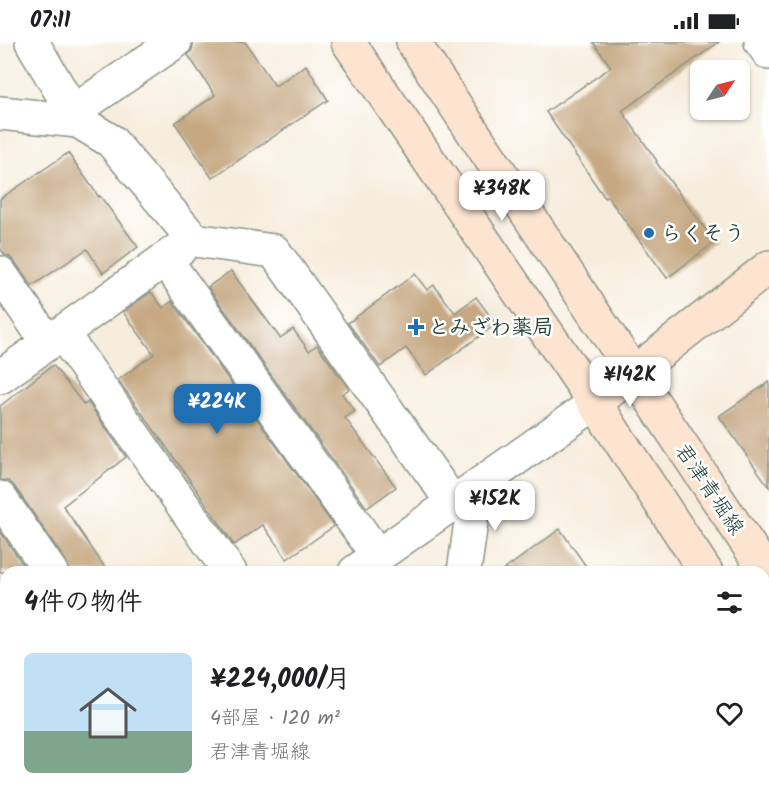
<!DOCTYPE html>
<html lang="ja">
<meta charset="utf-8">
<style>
:root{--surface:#fff;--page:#f6f6f6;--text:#202124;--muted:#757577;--accent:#1f6fb2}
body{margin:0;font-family:Kalam,"Klee One",sans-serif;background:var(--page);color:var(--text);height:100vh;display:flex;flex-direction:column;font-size:22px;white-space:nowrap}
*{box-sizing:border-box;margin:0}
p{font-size:20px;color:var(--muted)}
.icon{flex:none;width:33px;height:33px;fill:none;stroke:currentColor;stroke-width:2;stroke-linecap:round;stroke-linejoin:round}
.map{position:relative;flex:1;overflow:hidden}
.details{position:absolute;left:0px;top:524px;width:770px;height:236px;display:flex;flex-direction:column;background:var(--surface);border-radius:18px 18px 0 0;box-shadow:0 2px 4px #0004}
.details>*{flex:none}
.needle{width:39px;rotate:55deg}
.controls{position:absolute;left:690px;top:18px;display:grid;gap:12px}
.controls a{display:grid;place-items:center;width:60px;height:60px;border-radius:9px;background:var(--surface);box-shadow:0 2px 4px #0004;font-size:30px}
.price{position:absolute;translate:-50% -51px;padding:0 14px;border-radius:12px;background:#fff;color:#222;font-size:20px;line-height:39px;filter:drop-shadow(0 2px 3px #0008)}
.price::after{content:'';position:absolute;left:50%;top:36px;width:18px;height:14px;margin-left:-9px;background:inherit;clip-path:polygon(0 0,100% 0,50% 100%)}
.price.selected{background:var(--accent);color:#fff}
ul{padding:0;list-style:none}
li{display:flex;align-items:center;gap:18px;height:150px;padding:0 24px}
li span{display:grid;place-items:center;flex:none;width:168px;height:120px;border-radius:9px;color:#555}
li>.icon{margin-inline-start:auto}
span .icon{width:72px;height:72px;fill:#fffc;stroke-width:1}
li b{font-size:26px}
h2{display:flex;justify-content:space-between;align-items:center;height:72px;padding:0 24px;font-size:26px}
.status{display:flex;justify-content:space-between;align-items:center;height:42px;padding:0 30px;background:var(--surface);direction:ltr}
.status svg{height:16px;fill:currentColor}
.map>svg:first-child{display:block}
.building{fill:#c6a983}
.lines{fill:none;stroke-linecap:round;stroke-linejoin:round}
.lane-casing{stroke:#8b9588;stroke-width:22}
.street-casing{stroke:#8b9588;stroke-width:36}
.secondary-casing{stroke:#8b9588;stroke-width:36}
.lane{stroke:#fff;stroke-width:20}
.street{stroke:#fff;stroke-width:33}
.secondary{stroke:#fde4d1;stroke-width:33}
.poi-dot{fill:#1f6fb2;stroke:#fff;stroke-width:2}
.labels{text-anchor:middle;stroke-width:5;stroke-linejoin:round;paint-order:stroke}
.poi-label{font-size:21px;font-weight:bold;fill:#1f3d34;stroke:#fff;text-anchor:start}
.street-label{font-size:21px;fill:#1f3d34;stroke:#fff}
</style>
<div class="status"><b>07:11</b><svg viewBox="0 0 49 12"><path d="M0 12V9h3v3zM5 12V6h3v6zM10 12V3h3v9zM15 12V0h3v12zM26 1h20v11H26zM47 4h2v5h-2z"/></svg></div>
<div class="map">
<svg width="769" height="758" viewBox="0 0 769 758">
<rect width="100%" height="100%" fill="#fff"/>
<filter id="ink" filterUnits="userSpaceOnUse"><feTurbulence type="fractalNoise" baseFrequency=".0167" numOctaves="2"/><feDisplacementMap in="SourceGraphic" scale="12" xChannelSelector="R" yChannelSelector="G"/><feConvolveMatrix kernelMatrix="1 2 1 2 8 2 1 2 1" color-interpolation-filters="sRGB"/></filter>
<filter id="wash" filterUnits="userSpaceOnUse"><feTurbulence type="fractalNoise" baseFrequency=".008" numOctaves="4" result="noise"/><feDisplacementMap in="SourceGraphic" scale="24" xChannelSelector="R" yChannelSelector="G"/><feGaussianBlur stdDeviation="1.35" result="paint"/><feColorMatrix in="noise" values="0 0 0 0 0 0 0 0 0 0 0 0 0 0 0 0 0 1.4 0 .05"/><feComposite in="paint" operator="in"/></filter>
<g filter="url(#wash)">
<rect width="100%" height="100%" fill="#f7eddd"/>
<g id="blocks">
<g class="building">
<polygon points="194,0 245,0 275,44 306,23 328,58 212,136 175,81 215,53 188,13 192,8"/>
<polygon points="593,0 719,0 622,69 657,119 656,120 715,200 667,236 607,154 605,156 546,70 611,25"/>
<polygon points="68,111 99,155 100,154 138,205 103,231 87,207 32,244 15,220 9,214 5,213 0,206 0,157"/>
<polygon points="231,229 280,296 293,287 309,309 317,303 349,347 342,352 355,369 345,376 396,445 367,466 208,245"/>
<polygon points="415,232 427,248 434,243 455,271 476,255 496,282 426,333 406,306 380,325 348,281"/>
<polygon points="151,250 163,266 172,259 334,484 287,517 263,483 234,503 185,431 118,338 154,312 123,270"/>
<polygon points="53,323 84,363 88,360 126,415 63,464 108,530 70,530 66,519 15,445 9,439 0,438 0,364"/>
<polygon points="769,340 769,445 719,374"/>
<polygon points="560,487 590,530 501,530"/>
<polygon points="0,489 28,530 0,530"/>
</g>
</g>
</g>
<g filter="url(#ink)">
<use href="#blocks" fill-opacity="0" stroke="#8b9588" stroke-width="1.5"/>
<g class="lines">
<defs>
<polyline id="lane" points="0,702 6,711"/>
<g id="street">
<polyline points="32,0 78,79 111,99 194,198 274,209 453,461"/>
<polyline points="761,0 769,11"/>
<polyline points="73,70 175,0"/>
<polyline points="0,71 78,79"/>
<polyline points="165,217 378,514"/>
<polyline points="0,231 48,301"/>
<polyline points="62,291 230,530"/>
<polyline points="0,335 182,205"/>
<polyline points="0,456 51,530"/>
<polyline points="355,530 595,361"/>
<polyline points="464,530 476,445"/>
<polyline points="498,753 502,758"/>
<polyline points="33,758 40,753"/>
<polyline points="410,758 412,753"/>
</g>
<g id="secondary">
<polyline points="348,0 595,361 706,530"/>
<polyline points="413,0 769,534"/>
<polyline points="595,361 769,225"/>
<polyline points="764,618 769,627"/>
</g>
</defs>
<use href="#lane" class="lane-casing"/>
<use href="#street" class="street-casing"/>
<use href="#secondary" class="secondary-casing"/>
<use href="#lane" class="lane"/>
<use href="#street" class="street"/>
<use href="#secondary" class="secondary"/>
</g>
</g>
<g class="poi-dot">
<circle cx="649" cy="191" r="6"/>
<path d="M413 276h6v6h6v6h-6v6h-6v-6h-6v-6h6z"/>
</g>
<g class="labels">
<g class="poi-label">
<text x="661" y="198">らくそう</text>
<text x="428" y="292">とみざわ薬局</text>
</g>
<g class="street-label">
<text transform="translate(710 447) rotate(56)" y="7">君津青堀線</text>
</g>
</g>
</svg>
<div class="controls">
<a><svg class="needle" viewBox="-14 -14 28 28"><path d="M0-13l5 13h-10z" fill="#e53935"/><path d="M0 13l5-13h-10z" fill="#757577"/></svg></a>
</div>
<b class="price" style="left:502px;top:180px">¥348K</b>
<b class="price" style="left:630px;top:366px">¥142K</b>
<b class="price selected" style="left:217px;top:393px">¥224K</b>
<b class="price" style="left:495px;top:490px">¥152K</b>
<section class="details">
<h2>4件の物件<svg class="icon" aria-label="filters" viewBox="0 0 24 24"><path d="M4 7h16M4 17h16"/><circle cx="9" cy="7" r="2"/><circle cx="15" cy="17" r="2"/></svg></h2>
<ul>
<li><span style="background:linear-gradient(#bfe0f5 65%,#7fa58c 0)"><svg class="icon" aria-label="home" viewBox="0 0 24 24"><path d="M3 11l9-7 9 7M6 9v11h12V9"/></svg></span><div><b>¥224,000/月</b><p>4部屋 · 120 m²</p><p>君津青堀線</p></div><svg class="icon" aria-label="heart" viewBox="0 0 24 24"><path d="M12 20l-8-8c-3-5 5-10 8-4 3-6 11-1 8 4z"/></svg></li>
</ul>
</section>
</div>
